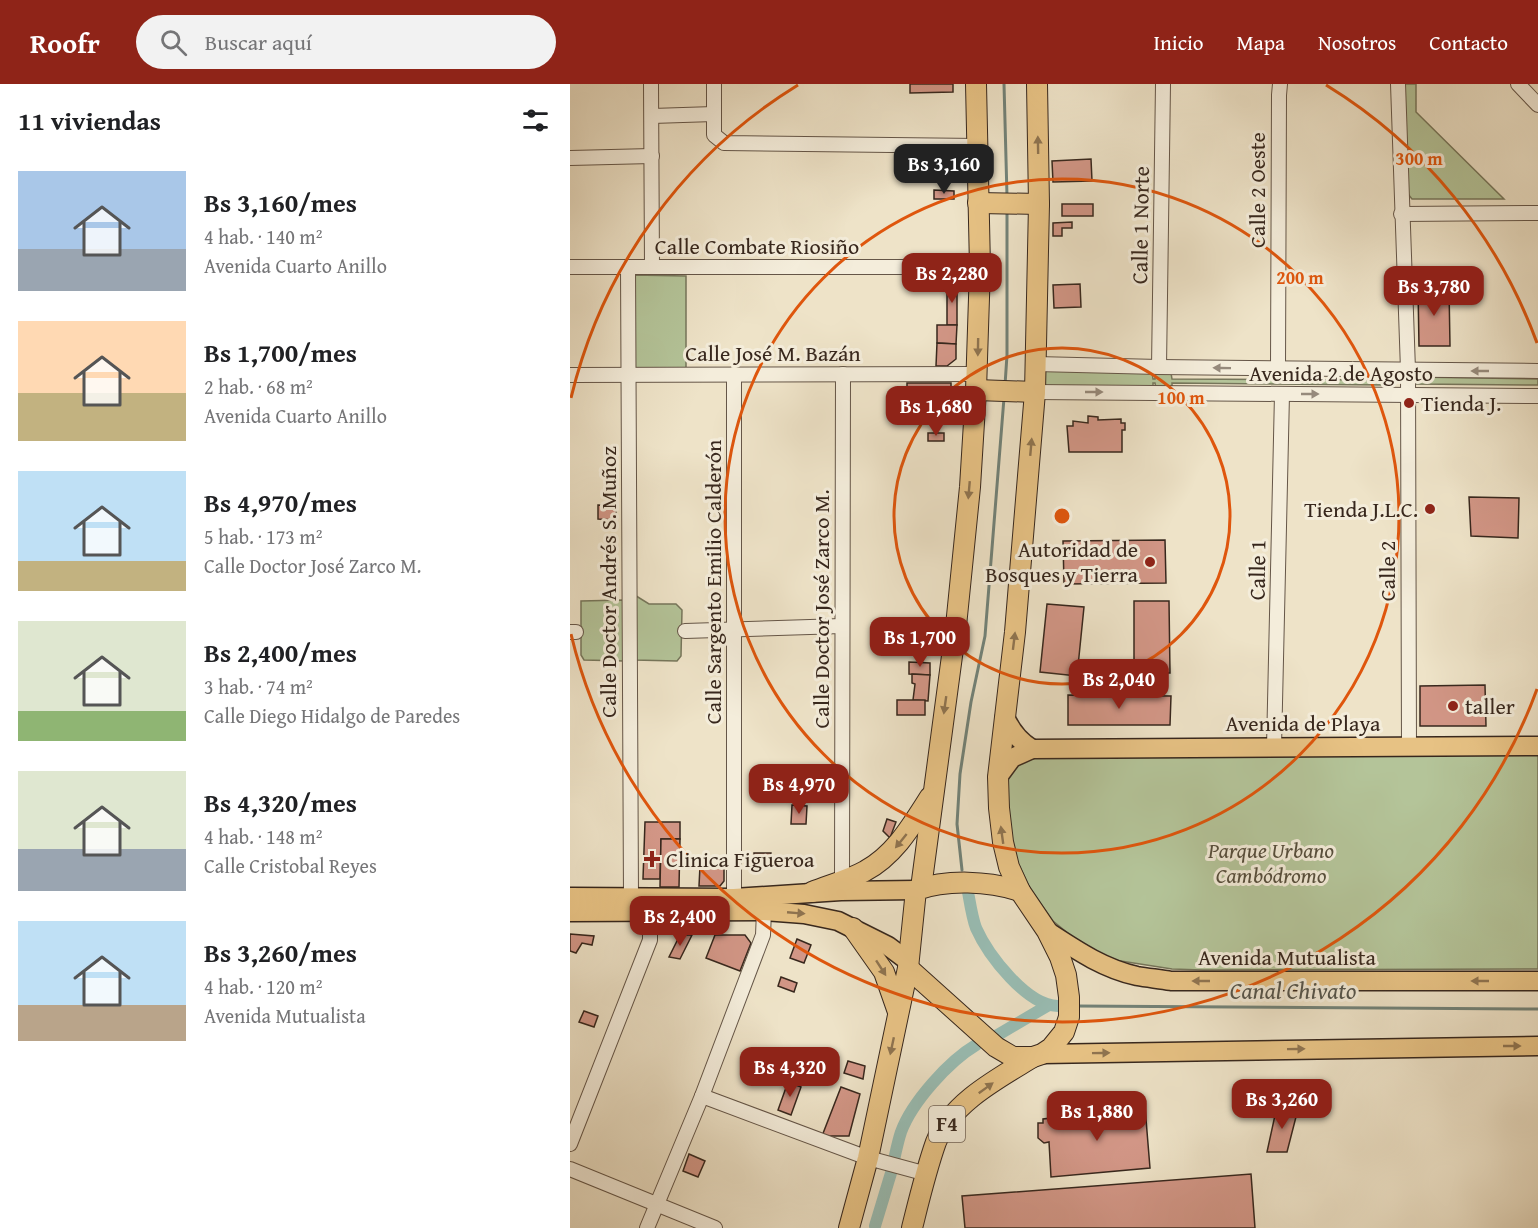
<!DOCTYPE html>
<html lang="es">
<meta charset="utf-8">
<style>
:root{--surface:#fff;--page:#f2f2f2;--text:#202124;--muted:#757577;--accent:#8f2418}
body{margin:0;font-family:"Gentium Book Plus",serif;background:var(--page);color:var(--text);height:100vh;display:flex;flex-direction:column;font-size:22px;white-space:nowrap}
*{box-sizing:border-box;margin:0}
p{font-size:20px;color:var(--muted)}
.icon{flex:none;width:33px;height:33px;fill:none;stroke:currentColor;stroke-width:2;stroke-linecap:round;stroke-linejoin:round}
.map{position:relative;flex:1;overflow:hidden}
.details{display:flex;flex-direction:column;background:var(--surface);width:570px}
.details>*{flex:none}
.price{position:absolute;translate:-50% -51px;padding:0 14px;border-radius:12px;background:var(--accent);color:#fff;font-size:20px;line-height:39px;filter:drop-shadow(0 2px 3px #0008)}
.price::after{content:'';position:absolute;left:50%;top:36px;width:18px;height:14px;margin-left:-9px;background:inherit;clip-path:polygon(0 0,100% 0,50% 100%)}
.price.active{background:#222;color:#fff}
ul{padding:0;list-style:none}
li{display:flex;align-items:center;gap:18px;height:150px;padding:0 18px}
li span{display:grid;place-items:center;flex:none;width:168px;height:120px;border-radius:0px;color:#555}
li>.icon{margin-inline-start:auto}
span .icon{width:72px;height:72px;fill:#fffc;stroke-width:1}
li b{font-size:26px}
h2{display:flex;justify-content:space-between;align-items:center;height:72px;padding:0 18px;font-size:26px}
header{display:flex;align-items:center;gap:36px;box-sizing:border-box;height:84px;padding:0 30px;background:var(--accent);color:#fff}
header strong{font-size:28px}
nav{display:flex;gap:33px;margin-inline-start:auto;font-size:21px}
.search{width:420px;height:54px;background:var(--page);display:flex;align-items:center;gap:15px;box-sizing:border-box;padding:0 21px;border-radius:33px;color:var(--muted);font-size:22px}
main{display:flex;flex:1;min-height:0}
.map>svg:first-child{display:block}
.green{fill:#b4c499;stroke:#76765b;stroke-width:1.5}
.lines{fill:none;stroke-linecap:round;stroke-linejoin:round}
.stream{stroke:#728278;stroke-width:3}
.canal{stroke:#99beb5;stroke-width:12}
.building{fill:#d29686;stroke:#37271d;stroke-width:1.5}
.minor-casing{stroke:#655648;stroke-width:16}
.major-casing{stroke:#37271d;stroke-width:21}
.highway-casing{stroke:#37271d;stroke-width:22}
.minor{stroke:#f4eddb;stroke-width:14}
.major{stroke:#e7c284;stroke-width:18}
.highway{stroke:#e7c284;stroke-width:20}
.oneway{fill:#8f7450}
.oneway2{fill:#968a7c}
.ring{fill:none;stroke:#df560d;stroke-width:3}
.poi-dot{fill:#8f2418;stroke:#f4eddb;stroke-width:2}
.labels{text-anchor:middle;stroke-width:6;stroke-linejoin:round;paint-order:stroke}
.shield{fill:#f4eddb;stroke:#706256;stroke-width:1.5}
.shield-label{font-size:21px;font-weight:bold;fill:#37271d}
.street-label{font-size:22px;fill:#37271d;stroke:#f4eddb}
.poi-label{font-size:22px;fill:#37271d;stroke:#f4eddb;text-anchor:start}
.park-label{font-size:22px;font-style:italic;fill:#564e3c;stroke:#f4eddb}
.water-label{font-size:24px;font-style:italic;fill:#54544b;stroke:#f4eddb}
.centre{fill:#df560d;stroke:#f4eddb;stroke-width:3}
.ring-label{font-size:18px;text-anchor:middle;font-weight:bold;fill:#df560d;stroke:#f4eddb;stroke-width:6;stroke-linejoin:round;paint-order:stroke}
</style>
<header>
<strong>Roofr</strong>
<div class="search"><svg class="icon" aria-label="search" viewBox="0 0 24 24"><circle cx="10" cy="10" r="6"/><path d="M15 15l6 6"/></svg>Buscar aquí</div>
<nav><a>Inicio</a><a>Mapa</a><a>Nosotros</a><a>Contacto</a></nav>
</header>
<main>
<section class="details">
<h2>11 viviendas<svg class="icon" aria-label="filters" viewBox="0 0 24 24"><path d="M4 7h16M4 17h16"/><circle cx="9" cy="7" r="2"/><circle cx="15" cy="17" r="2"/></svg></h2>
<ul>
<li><span style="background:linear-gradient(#a9c7e8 65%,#9aa5b1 0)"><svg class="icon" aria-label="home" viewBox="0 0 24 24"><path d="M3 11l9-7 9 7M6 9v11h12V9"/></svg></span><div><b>Bs 3,160/mes</b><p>4 hab. · 140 m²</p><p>Avenida Cuarto Anillo</p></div></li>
<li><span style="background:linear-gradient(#ffd9b3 60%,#c2b280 0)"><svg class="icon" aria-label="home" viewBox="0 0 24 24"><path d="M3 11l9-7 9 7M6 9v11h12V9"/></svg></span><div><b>Bs 1,700/mes</b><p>2 hab. · 68 m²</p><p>Avenida Cuarto Anillo</p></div></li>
<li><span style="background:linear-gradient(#bfe0f5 75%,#c2b280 0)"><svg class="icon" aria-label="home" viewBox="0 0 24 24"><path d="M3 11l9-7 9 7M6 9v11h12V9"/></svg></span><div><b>Bs 4,970/mes</b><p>5 hab. · 173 m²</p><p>Calle Doctor José Zarco M.</p></div></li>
<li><span style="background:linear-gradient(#dfe7d0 75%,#8fb573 0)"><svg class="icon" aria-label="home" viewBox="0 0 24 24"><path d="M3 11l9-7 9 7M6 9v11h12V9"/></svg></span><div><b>Bs 2,400/mes</b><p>3 hab. · 74 m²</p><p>Calle Diego Hidalgo de Paredes</p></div></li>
<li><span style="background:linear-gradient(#dfe7d0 65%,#9aa5b1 0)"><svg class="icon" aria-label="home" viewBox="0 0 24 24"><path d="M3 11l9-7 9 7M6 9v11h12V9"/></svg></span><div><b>Bs 4,320/mes</b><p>4 hab. · 148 m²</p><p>Calle Cristobal Reyes</p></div></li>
<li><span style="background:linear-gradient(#bfe0f5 70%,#b9a48a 0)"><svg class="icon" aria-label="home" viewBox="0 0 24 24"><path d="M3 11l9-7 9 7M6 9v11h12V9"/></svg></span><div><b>Bs 3,260/mes</b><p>4 hab. · 120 m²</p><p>Avenida Mutualista</p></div></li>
</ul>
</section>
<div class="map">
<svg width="968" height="1144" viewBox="0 0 968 1144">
<rect width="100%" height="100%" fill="#eee3c8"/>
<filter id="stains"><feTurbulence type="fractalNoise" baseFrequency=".00333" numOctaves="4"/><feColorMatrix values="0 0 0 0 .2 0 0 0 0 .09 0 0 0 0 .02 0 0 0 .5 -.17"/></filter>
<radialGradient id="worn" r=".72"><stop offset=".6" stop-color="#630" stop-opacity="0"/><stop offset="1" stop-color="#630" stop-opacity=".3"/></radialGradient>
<g class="green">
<polygon points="834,0 846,0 846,28 934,115 842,115 838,110"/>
<polygon points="63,191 116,192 116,285 62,284"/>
<polygon points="474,287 582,288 583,295 585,295 585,289 601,289 602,295 817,296 816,301 602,299 602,303 586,304 585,299 583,299 583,304 473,303"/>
<polygon points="845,293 968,295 968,301 845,300"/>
<polygon points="63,510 79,520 106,520 112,526 111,572 107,577 64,576"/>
<polygon points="53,516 54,577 14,576 11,571 11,517"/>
<polygon points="627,671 968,671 968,885 633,886 602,885 538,875 510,859 483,837 461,806 444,771 434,700 449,677 463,673"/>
</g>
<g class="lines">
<g class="stream">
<polyline points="434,0 437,112"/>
<polyline points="435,301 437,271 437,128"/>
<polyline points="392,786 387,740 390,690 401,618 415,552 434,314"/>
<polyline points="477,922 493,922"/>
<polyline points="506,922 968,925"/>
</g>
<g class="canal">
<path d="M 398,808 C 400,819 402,833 406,844 C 418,871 457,922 488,922"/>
<polyline points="426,952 477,922"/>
<path d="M 324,1076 C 326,1067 328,1057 331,1048 C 342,1018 379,977 406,961"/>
<polyline points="305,1142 321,1089"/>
</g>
</g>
<g class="building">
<polygon points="340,0 383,0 383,8 340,9"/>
<polygon points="521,75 522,97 483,98 482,77"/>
<polygon points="364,106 384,107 384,115 364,115"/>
<rect x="492" y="120" width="31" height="12"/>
<polygon points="502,138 502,144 492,144 492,152 483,152 483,139"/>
<polygon points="377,199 384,199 387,206 387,241 377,241"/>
<polygon points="510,200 511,223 484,224 483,201"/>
<polygon points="848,204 879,204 880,262 849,262"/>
<polygon points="367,241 387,241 386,260 367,259"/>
<polygon points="367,259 386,260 386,275 377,282 366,282"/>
<rect x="337" y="299" width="44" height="25"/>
<polygon points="518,332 528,333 528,336 551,335 551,339 555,339 555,346 552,346 552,368 499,368 497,342 503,342 503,337 518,339"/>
<rect x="358" y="349" width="16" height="8"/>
<polygon points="899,413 949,414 948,454 901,452"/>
<polygon points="28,421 46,422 46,436 28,435"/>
<polygon points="595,456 596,499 494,500 493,457"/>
<polygon points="564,517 599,517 600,589 564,589"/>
<polygon points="477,520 514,523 507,592 470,588"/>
<polygon points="339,578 360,579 360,591 339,590"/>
<polygon points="342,590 360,591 358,617 343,616 345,600 342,599"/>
<polygon points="915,601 916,642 850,642 850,602"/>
<polygon points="498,611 601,612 600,641 498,641"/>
<rect x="327" y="616" width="28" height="15"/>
<polygon points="222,721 237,722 236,740 221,740"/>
<polygon points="317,735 326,738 320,754 313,747"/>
<polygon points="75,738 110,738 110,755 91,755 90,795 73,795"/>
<polygon points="91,755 110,755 109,803 90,803"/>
<polygon points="184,769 201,769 202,781 184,781"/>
<polygon points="130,782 154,782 154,797 150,802 129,802"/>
<polygon points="0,850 24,852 22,861 12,859 6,869 0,867"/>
<polygon points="110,851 122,851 110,875 99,873"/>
<polygon points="145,851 175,851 181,859 170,887 136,874"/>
<polygon points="227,855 241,861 234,879 220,874"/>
<polygon points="211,893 227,899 224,908 208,902"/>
<polygon points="14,927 28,932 24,943 9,938"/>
<polygon points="278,977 295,982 293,995 274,989"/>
<polygon points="218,998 231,1003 221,1031 208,1026"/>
<polygon points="271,1003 290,1010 279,1052 252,1052"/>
<polygon points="707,1022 727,1029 717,1068 697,1068"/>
<polygon points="575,1023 580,1084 481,1093 479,1058 474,1059 468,1054 468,1039 473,1039 473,1035"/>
<polygon points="119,1070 135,1077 128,1093 113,1087"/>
<polygon points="681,1090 685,1144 395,1144 392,1112"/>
</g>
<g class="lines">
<defs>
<g id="minor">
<polyline points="81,0 82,183"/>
<polyline points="144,0 144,51 154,59 408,62"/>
<polyline points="828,0 838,286 839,663"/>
<polyline points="948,0 968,21"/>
<polyline points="82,32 144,30"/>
<polyline points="0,74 82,72"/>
<polyline points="831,130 968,129"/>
<polyline points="0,183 410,183"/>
<polyline points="58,183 61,813"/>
<polyline points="466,280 589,283 968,287"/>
<polyline points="589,283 593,0"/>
<polyline points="708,284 709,11 710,0"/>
<polyline points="0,291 407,290"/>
<polyline points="465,308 968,312"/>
<polyline points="115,547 272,542"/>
<polyline points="0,548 6,548"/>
<polyline points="704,663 712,310"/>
<polyline points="272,796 273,290"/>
<polyline points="164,814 164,290"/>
<polyline points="132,1012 298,1074 357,1090"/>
<polyline points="0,1060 80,856 80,828"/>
<polyline points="0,1085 145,1144"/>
<polyline points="77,1144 132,1012 193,851 194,827"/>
</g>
<g id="major">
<path d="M 435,633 C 441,647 449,657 462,665"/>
<polyline points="428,693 442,674 462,665 968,662"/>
<polyline points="0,813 164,814 271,807 346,806"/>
<polyline points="0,828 194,827 234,830 268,837 318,862 338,877"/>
<path d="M 477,847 C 506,866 534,885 567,892 C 578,894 590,895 601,897 L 968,897"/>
<polyline points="472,970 968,962"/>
</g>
<g id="highway">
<polyline points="408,119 469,120"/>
<polyline points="406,306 465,308"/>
<polyline points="351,804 386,542 400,403 406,306 410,183 406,0"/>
<path d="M 242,808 C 259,801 279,796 295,787 C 325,771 342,741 360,713"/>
<polyline points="283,844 314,888 328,928"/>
<polyline points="338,884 426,963 443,973 463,973 472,970 481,964 494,948 499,933 499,913 496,891 490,873 477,847 450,807 439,783 433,758 429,724 428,693 445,548 465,308 469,120 467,0"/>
<path d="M 279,1144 L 298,1074 L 338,884 L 346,806 C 378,795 418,797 450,807"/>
<path d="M 342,1144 C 349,1116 356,1086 366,1058 C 382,1018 429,994 463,973"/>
</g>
</defs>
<use href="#minor" class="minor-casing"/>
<use href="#major" class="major-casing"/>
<use href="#highway" class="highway-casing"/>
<use href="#minor" class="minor"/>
<use href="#major" class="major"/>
<use href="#highway" class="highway"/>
</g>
<defs><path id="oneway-solid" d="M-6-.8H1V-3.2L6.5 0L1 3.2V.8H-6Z" transform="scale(1.5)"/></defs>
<g class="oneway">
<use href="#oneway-solid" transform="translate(468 61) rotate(-91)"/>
<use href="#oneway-solid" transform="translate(408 263) rotate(91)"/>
<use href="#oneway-solid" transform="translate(461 363) rotate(-85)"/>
<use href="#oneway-solid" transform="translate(399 406) rotate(95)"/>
<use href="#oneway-solid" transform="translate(444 557) rotate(-83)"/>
<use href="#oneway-solid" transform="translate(375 621) rotate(98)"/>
<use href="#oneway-solid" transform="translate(432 751) rotate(-98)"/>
<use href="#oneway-solid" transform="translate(331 757) rotate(129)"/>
<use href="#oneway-solid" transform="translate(226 829) rotate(5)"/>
<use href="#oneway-solid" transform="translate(311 884) rotate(57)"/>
<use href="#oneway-solid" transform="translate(631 897) rotate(180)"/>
<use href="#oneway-solid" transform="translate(910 897) rotate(-180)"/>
<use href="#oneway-solid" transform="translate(322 962) rotate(102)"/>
<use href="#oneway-solid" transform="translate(942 962)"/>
<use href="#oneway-solid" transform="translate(726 965) rotate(-1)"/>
<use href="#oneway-solid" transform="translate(531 969) rotate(-1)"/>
<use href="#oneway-solid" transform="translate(416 1004) rotate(-36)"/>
</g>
<g class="oneway2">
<use href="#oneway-solid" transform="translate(652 284) rotate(-179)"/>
<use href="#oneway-solid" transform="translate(910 287) rotate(-180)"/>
<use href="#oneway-solid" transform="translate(524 308)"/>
<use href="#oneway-solid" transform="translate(740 310)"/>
</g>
<g class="ring">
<circle cx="492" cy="432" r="168"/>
<circle cx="492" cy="432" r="337"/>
<path d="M967 605A505 505 0 0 1 1 550M1 314A505 505 0 0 1 228 1M756 1A505 505 0 0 1 967 259"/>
</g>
<g class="poi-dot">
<circle cx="839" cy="319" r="6"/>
<circle cx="860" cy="425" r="6"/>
<circle cx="580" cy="478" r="6"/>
<circle cx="883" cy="622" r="6"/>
<path d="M79 766h6v6h6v6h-6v6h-6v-6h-6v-6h6z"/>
</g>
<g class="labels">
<rect class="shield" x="359" y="1022" width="36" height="36" rx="4.5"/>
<g class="shield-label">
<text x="377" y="1047">F4</text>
</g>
<g class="street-label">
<text transform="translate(687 106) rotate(-90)" y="8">Calle 2 Oeste</text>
<text transform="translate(570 141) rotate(-89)" y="8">Calle 1 Norte</text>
<text x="187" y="170">Calle Combate Riosiño</text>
<text x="203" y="277">Calle José M. Bazán</text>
<text x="771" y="297">Avenida 2 de Agosto</text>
<text transform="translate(687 486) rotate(-89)" y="8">Calle 1</text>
<text transform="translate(817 487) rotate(-90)" y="8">Calle 2</text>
<text transform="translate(38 498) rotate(-90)" y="8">Calle Doctor Andrés S. Muñoz</text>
<text transform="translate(143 498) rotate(-90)" y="8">Calle Sargento Emilio Calderón</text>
<text transform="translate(251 525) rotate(-90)" y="8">Calle Doctor José Zarco M.</text>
<text x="733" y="647">Avenida de Playa</text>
<text x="717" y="881">Avenida Mutualista</text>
</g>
<g class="poi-label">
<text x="851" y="327">Tienda J.</text>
<text x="848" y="433" text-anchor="end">Tienda J.L.C.</text>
<text x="568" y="473" text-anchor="end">Autoridad de<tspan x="568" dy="25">Bosques y Tierra</tspan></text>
<text x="895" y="630">taller</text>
<text x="96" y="783">Clinica Figueroa</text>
</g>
<g class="park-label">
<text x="701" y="774">Parque Urbano<tspan x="701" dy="25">Cambódromo</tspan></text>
</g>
<g class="water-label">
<text x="723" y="915">Canal Chivato</text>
</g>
</g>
<circle cx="492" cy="432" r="9" class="centre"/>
<g class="ring-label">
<text x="849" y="81">300 m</text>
<text x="730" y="200">200 m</text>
<text x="611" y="320">100 m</text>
</g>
<rect width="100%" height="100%" filter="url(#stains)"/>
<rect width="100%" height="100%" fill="url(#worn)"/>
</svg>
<b class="price active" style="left:374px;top:111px">Bs 3,160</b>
<b class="price" style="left:382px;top:220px">Bs 2,280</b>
<b class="price" style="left:864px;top:233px">Bs 3,780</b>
<b class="price" style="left:366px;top:353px">Bs 1,680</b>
<b class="price" style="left:350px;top:584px">Bs 1,700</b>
<b class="price" style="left:549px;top:626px">Bs 2,040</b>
<b class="price" style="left:229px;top:731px">Bs 4,970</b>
<b class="price" style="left:110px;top:863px">Bs 2,400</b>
<b class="price" style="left:220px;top:1014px">Bs 4,320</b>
<b class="price" style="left:712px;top:1046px">Bs 3,260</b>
<b class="price" style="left:527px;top:1058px">Bs 1,880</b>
</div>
</main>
